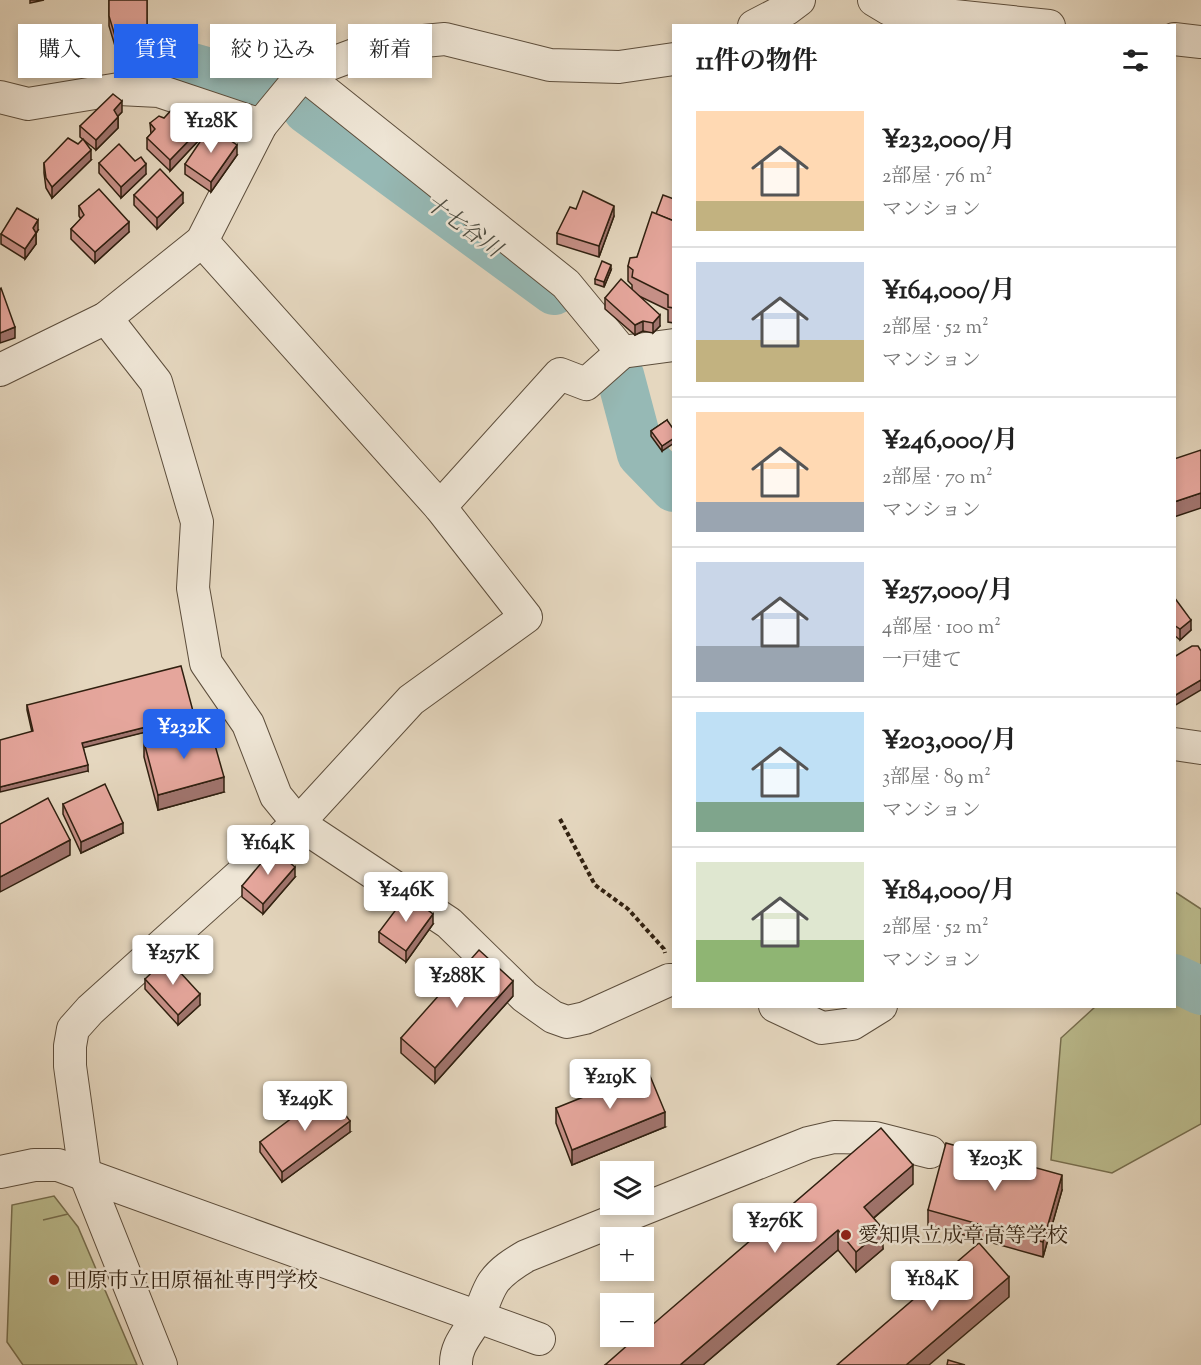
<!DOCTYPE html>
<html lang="ja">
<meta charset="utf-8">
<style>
:root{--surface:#fff;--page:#f2f2f2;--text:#222;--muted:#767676;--line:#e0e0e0;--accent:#2563eb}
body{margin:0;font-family:"Sorts Mill Goudy","Noto Serif JP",serif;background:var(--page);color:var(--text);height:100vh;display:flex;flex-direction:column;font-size:22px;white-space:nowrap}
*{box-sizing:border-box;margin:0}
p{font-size:20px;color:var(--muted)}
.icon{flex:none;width:33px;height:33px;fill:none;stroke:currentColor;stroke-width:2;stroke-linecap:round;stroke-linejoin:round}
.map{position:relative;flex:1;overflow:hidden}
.details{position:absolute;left:672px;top:24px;width:504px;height:984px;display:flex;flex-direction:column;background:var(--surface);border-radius:0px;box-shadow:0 3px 9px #0003}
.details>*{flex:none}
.guide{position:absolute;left:18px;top:24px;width:564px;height:54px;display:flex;gap:12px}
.buttons{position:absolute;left:600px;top:1161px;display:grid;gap:12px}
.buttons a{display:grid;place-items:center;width:54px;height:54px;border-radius:0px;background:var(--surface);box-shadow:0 3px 9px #0003;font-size:30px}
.price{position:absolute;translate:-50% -51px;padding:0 14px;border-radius:6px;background:#fff;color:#222;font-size:20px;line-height:39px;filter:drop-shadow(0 2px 3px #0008)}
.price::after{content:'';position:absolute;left:50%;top:36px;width:18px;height:14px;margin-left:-9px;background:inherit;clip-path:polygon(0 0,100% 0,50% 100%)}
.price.current{background:var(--accent);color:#fff}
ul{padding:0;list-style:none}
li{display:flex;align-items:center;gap:18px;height:150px;padding:0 24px}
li+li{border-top:2px solid var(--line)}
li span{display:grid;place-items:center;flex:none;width:168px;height:120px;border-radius:0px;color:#555}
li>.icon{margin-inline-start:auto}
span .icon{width:72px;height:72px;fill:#fffc;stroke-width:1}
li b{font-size:26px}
h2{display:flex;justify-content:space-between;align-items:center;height:72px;padding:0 24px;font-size:26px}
.pill{padding:0 21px;border-radius:0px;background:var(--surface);box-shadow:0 3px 9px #0003;font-size:21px;line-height:54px}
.pill.current{background:var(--accent);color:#fff}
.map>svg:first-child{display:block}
.green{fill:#bbbc8e;stroke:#766e4f;stroke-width:1.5}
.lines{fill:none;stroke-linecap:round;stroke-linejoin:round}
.river{stroke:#96b9b5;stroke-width:48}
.minor-casing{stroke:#5d4e3c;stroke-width:34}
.path{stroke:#302010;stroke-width:4;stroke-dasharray:4.5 3;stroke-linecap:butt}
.minor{stroke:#eee5d5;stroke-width:32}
.wall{fill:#c58f86;stroke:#302010;stroke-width:1.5}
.shaded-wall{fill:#a0746d;stroke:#302010;stroke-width:1.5}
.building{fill:#e5a69c;stroke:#302010;stroke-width:1.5}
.poi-dot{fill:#8f2418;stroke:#eee5d5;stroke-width:2}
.labels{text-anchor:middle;stroke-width:5;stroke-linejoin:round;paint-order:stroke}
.poi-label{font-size:21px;fill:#302010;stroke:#eee5d5;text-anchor:start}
.water-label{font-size:22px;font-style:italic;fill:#4f4e42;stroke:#eee5d5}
</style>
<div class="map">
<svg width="1201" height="1365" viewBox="0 0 1201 1365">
<rect width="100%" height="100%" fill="#e5d7bf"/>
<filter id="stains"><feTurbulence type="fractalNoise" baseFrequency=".00333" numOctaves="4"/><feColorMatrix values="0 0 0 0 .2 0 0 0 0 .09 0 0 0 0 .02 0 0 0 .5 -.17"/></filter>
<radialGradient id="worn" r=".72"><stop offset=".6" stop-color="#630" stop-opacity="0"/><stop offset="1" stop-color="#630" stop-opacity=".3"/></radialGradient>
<g class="green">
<polygon points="1175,892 1201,909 1201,1124 1112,1173 1051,1160 1061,1038 1095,1007 1174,1006"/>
<polygon points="54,1196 68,1214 43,1220 68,1214 78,1227 137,1365 23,1365 7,1342 12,1205"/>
</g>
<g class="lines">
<g class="river">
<polyline points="154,56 255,85"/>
<polyline points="307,110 554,291"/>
<polyline points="620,375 641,454 674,488"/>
<polyline points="1174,978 1201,991"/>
</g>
<defs>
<g id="minor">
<polyline points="874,0 889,9 1049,26"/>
<polyline points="754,26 787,9 799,0"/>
<polyline points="1174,39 1201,42"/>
<polyline points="303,74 566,284 622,352 674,345"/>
<polyline points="0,97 28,104 119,89 159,91 261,125"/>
<polyline points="106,318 156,382 197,522 193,588 206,663 248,724 276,796 298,823 449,923 525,997 553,1017 567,1022 585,1018 669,980 674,980"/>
<polyline points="0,370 106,318 202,241 261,125 303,74 381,45 445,39 550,65 619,67 674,59"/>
<polyline points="440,507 560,374 586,384 622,352"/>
<polyline points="1174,744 1201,748"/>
<polyline points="775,1006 822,1028 852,1024 881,1006"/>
<polyline points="0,1172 34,1165 58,1165 539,1339"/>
<polyline points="161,1365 85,1174 70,1066 70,1046 73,1029 90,1010 298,823 411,700 526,617 440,507 202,241"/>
<path d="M 456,1365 C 455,1344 471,1331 479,1314 C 484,1304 487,1292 493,1283 C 501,1271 514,1263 526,1256 L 808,1143 L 834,1137 L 875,1138 L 930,1152"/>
</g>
</defs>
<use href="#minor" class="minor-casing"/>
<polyline class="path" points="560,819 595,885 628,909 664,949 665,953"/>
<use href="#minor" class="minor"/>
</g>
<g class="wall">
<polygon points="109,0 147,0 147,43 115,46 109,26"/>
<polygon points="122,112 118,116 118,128 96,150 80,137 80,126"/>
<polygon points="164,118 200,139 170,171 147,149 147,138 151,134 150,123"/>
<polygon points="237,155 211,192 185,174 185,164"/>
<polygon points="91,160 52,198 46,188 44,173 44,163"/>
<polygon points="135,161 146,174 121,198 99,173 99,163"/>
<polygon points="134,195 183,203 157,229 134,205"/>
<polygon points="674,199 674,323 668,322 668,310 639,296 660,326 653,333 643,331 635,335 605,309 605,298 632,289 632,285 628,281 628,266 637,257 656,214"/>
<polygon points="79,206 129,232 95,263 71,239 71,229 81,219 79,216"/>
<polygon points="576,209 614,216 599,257 557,244 557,233"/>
<polygon points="38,230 36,233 36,244 25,259 1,244 1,234"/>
<polygon points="611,270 604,287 595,284 595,279"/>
<polygon points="667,420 662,451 651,436 651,431"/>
<polygon points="1174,597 1191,630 1180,640 1174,635"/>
<polygon points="27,705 194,720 83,747 88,771 32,732 27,710"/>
<polygon points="144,742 224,792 158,810 144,757"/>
<polygon points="63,804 123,833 81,853 63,814"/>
<polygon points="295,877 263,914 242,897 242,886"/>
<polygon points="433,924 406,962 379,942 379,932"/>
<polygon points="145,979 200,1005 178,1025 145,989"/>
<polygon points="513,996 435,1083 401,1053 401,1038"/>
<polygon points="556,1108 665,1127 572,1165 556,1123"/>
<polygon points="350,1132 282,1182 260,1152 260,1142"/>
<polygon points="913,1184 874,1218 883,1249 856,1272 838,1250 703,1365 605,1365"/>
<polygon points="1062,1190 1043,1257 928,1225 928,1210"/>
</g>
<g class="shaded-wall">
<polygon points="30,0 44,0 30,3"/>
<polygon points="122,101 122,112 114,120 114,110"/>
<polygon points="118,117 118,128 96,150 96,140"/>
<polygon points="200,129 200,139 170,171 170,160"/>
<polygon points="237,145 237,155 211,192 211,182"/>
<polygon points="91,150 91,160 52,198 52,187"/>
<polygon points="146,164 146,174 121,198 121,187"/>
<polygon points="183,193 183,203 157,229 157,218"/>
<polygon points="614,206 614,216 599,257 599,246"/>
<polygon points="38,220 38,230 33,239 33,228"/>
<polygon points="129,222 129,232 95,263 95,252"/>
<polygon points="36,233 36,244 25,259 25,249"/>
<polygon points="611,265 611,270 604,287 604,282"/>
<polygon points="660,315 660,326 653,333 653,323"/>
<polygon points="643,321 643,331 635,335 635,325"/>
<polygon points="15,327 15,338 0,343 0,333"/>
<polygon points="674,438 674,443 662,451 662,446"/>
<polygon points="1201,493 1201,508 1174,517 1174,502"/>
<polygon points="1191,620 1191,630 1180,640 1180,629"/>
<polygon points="1201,680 1201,690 1174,706 1174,696"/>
<polygon points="194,715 194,720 82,748 82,743"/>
<polygon points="88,765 88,771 0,792 0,787"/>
<polygon points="224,777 224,792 158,810 158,795"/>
<polygon points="123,823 123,833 81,853 81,842"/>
<polygon points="70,840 70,855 0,892 0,877"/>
<polygon points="295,867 295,877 263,914 263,904"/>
<polygon points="433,914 433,924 406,962 406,951"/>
<polygon points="513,981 513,996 435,1083 435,1068"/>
<polygon points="200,994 200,1005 178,1025 178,1015"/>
<polygon points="665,1112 665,1127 572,1165 572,1150"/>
<polygon points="350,1121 350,1132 282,1182 282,1172"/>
<polygon points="913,1165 913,1184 864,1226 864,1207"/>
<polygon points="1062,1175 1062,1190 1043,1257 1043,1242"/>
<polygon points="883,1229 883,1249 856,1272 856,1252"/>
<polygon points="838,1230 838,1250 703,1365 680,1365"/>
<polygon points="1009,1277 1009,1297 929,1365 906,1365"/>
</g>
<g class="building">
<polygon points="109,0 147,0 147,33 115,36 109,16"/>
<polygon points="113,94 122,101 114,110 118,117 96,140 80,126"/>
<polygon points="175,106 200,129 170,160 147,138 155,129 150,123 159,116 164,118"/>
<polygon points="210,127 237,145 211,182 185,164"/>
<polygon points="68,138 78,144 83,139 91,150 52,187 46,178 44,163"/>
<polygon points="119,144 135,161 141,157 146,164 121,187 99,163"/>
<polygon points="160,169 183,193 157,218 134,195"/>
<polygon points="99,189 129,222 95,252 71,229 84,215 79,206"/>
<polygon points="583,191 614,206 599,246 557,233 570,207 576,209"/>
<polygon points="663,195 674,199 674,221 656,214"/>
<polygon points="17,208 38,220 33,228 36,233 25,249 1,234"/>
<polygon points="652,212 674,221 674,308 668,307 668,295 632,277 633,270 628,266 630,258 637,257"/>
<polygon points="602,261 611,265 604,282 595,279"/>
<polygon points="621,279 660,315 653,323 643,321 635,325 605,298"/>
<polygon points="1,288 15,327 0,333 0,289"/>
<polygon points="667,420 674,430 674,438 662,446 651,431"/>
<polygon points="1201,450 1201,493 1174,502 1174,459"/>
<polygon points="1174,597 1191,620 1180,629 1174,625"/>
<polygon points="1192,646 1198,646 1201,651 1201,680 1174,696 1174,657"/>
<polygon points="181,666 194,715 82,743 88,765 0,787 0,740 33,731 27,705"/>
<polygon points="209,724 224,777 158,795 144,742"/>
<polygon points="105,784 123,823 81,842 63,804"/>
<polygon points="48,798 70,840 0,877 0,824"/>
<polygon points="273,849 295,867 263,904 242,886"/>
<polygon points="407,895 433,914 406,951 379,932"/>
<polygon points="479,950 513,981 435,1068 401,1038"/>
<polygon points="167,958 200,994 178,1015 145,979"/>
<polygon points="648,1071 665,1112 572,1150 556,1108"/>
<polygon points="328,1091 350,1121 282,1172 260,1142"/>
<polygon points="881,1128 913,1165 864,1207 883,1229 856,1252 838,1230 680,1365 605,1365 638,1336 644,1336 644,1332"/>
<polygon points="946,1143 1062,1175 1043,1242 928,1210"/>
<polygon points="979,1243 1009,1277 906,1365 837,1365"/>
<polygon points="948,1360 965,1365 947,1365"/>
</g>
<g class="poi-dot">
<circle cx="846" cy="1235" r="6"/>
<circle cx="54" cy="1280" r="6"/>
</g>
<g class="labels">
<g class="poi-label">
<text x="858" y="1242">愛知県立成章高等学校</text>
<text x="66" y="1287">田原市立田原福祉専門学校</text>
</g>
<g class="water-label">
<text transform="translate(464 225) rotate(36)" y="8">十七谷川</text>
</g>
</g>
<rect width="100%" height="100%" filter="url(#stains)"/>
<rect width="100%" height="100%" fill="url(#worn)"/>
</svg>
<div class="buttons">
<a><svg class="icon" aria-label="layers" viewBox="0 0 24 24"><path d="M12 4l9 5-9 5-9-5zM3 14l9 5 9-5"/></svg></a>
<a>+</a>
<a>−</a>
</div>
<b class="price" style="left:211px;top:154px">¥128K</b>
<b class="price current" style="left:184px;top:760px">¥232K</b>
<b class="price" style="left:268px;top:876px">¥164K</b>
<b class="price" style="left:406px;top:923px">¥246K</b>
<b class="price" style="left:173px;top:986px">¥257K</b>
<b class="price" style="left:457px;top:1009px">¥288K</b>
<b class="price" style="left:610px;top:1110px">¥219K</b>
<b class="price" style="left:305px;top:1132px">¥249K</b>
<b class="price" style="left:995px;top:1192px">¥203K</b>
<b class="price" style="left:775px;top:1254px">¥276K</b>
<b class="price" style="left:932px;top:1312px">¥184K</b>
<div class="guide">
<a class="pill">購入</a>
<a class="pill current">賃貸</a>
<a class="pill">絞り込み</a>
<a class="pill">新着</a>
</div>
<section class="details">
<h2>11件の物件<svg class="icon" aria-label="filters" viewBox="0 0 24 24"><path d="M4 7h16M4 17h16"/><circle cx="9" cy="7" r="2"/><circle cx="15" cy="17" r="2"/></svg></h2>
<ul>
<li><span style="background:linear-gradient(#ffd9b3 75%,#c2b280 0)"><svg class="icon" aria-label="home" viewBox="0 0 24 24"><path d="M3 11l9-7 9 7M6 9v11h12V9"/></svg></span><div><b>¥232,000/月</b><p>2部屋 · 76 m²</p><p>マンション</p></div></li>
<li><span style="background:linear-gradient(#c9d6e8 65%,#c2b280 0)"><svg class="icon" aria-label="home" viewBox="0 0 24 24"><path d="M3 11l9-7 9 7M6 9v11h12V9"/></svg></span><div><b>¥164,000/月</b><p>2部屋 · 52 m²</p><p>マンション</p></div></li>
<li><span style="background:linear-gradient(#ffd9b3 75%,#9aa5b1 0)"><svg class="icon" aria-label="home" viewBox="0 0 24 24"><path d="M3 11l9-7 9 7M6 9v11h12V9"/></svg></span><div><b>¥246,000/月</b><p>2部屋 · 70 m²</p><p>マンション</p></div></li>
<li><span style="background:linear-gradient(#c9d6e8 70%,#9aa5b1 0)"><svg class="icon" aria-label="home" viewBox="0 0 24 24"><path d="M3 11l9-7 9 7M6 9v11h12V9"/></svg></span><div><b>¥257,000/月</b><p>4部屋 · 100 m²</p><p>一戸建て</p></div></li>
<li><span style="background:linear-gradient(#bfe0f5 75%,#7fa58c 0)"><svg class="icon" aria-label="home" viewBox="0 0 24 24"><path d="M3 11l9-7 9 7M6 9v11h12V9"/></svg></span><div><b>¥203,000/月</b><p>3部屋 · 89 m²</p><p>マンション</p></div></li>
<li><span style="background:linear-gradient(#dfe7d0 65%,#8fb573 0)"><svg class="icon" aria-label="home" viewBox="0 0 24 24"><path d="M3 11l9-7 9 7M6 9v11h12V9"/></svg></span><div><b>¥184,000/月</b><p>2部屋 · 52 m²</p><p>マンション</p></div></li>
</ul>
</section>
</div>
